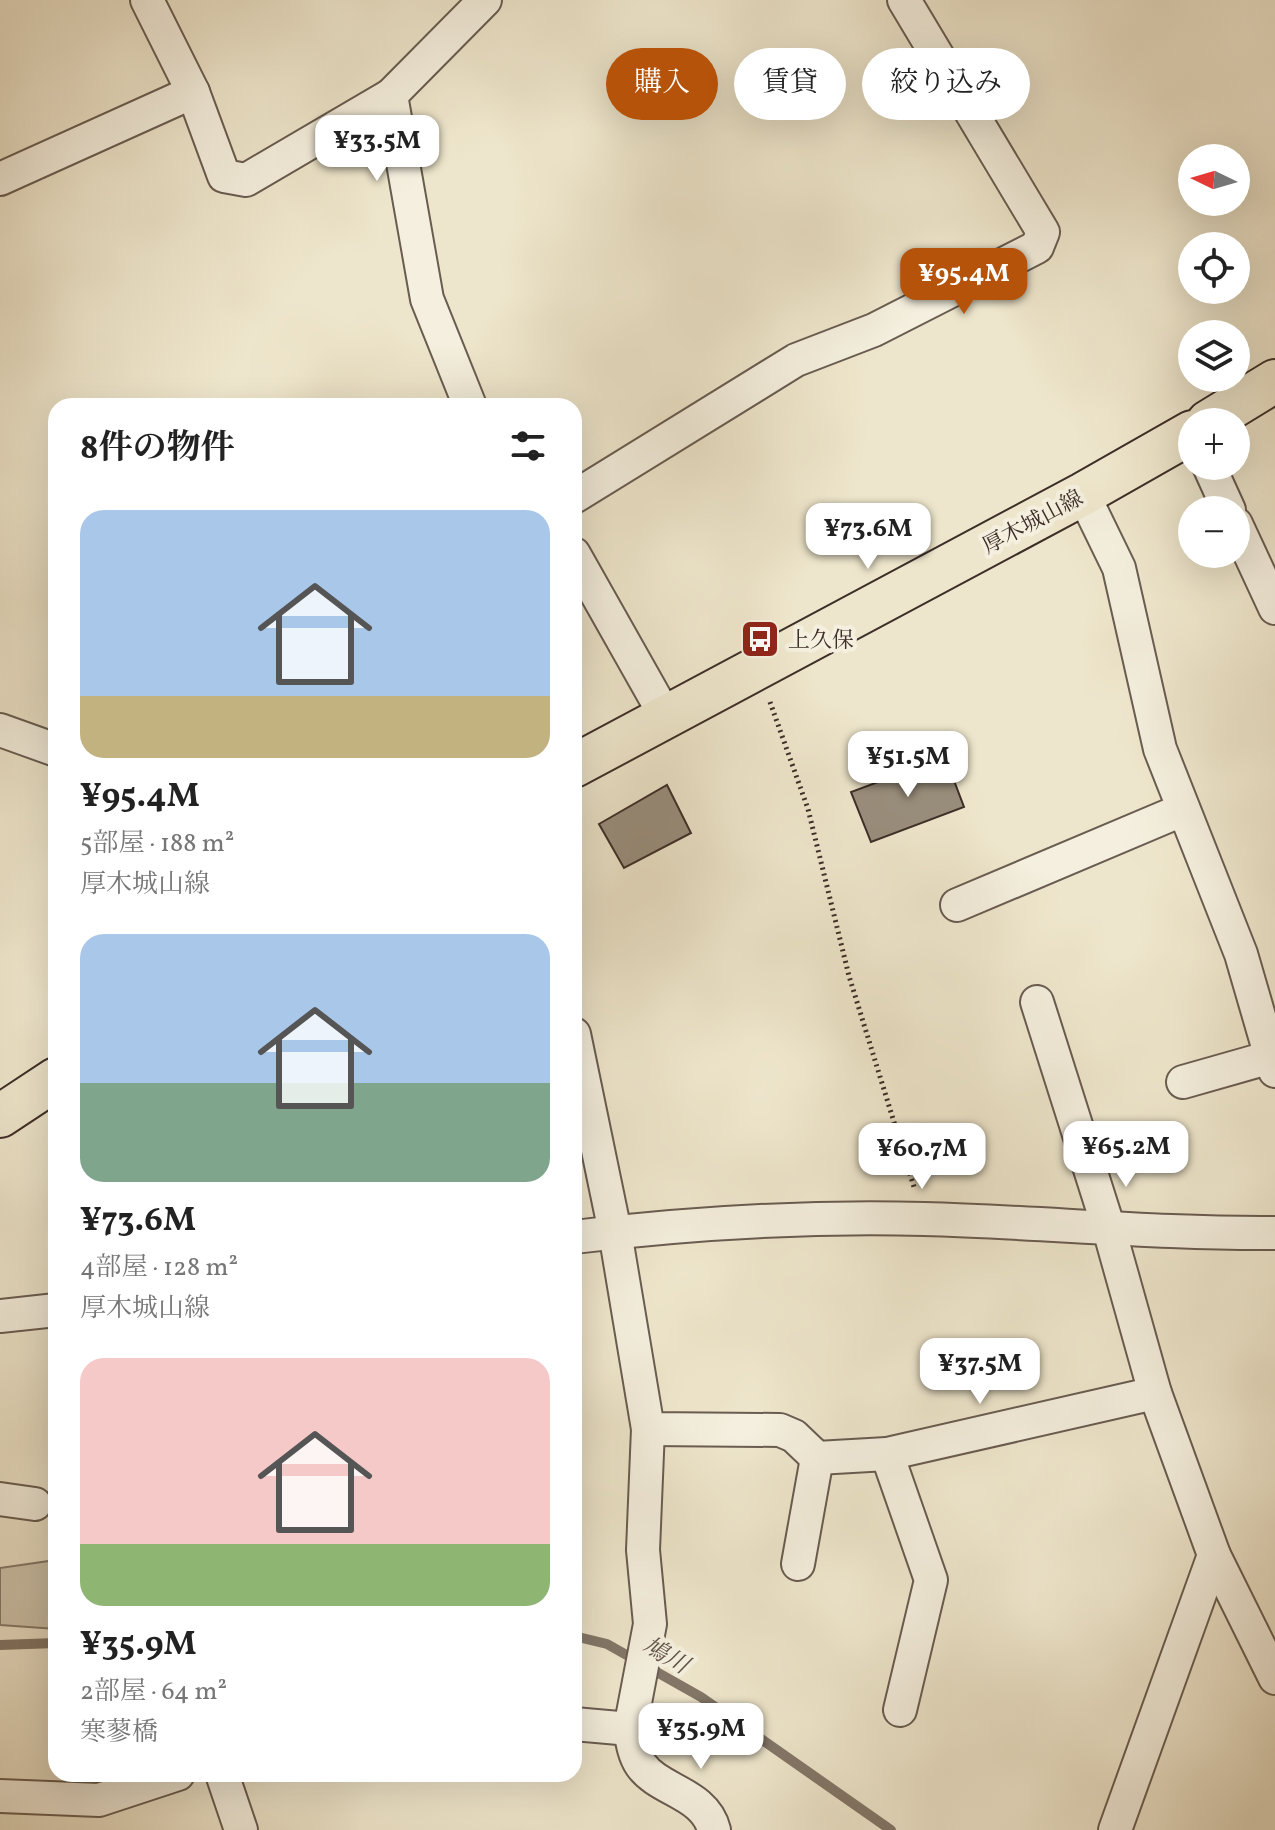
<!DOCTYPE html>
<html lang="ja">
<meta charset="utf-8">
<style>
:root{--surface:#fff;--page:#f6f6f6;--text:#222;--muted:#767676;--accent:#b45309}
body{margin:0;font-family:Vollkorn,"Noto Serif JP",serif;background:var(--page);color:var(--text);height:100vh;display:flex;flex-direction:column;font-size:30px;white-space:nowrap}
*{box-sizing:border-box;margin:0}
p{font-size:26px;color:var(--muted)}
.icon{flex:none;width:44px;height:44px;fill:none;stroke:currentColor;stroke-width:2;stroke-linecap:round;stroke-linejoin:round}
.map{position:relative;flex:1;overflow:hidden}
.sheet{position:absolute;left:48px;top:398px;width:534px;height:1384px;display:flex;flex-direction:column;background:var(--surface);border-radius:24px;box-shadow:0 8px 32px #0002}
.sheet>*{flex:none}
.hud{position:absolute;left:606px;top:48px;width:548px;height:72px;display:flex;gap:16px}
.needle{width:52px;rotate:275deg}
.buttons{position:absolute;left:1178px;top:144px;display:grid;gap:16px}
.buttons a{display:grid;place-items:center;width:72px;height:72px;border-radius:50%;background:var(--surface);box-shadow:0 8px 32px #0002;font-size:40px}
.price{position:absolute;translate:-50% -68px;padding:0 18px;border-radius:16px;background:#fff;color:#222;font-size:26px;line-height:52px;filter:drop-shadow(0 2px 4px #0008)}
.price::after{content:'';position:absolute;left:50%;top:48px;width:24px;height:18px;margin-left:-12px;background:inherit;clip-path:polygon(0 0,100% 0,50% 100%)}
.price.current{background:var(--accent);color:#fff}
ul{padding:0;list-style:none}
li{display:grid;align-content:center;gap:16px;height:424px;padding:0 32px}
li span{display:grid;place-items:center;height:248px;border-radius:24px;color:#555}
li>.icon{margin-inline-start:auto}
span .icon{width:144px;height:144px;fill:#fffc;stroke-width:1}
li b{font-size:34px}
h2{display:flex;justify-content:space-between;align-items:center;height:96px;padding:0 32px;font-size:34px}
.pill{padding:0 28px;border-radius:36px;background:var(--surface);box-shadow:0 8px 32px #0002;font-size:28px;line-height:72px}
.pill.current{background:var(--accent);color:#fff}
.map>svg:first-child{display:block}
.green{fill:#d0c7b0;stroke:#867a6c;stroke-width:2}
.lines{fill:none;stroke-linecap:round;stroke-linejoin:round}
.stream{stroke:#837769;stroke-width:10}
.building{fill:#998e7d;stroke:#3d2e28;stroke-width:2}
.minor-casing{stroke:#695c51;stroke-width:36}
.major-casing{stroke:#3d2e28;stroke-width:46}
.path{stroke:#3d2e28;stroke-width:5;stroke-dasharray:2 4;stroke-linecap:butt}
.minor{stroke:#f4efde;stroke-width:32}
.major{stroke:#eee6cc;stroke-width:42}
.labels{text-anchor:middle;stroke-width:8;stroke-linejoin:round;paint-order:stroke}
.street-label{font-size:22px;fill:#3d2e28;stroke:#f4efde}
.poi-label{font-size:22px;fill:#3d2e28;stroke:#f4efde;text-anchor:start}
.water-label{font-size:24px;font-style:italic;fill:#605248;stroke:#f4efde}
</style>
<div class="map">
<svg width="1275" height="1830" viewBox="0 0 1275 1830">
<rect width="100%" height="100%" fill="#eee6cc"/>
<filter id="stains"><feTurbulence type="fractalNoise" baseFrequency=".0025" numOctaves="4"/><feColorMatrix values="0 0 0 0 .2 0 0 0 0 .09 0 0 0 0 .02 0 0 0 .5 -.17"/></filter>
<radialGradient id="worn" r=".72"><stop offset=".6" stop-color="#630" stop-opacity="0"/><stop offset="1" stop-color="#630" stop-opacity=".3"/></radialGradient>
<polygon class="green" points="56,1560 56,1629 0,1625 0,1568"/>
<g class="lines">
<g class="stream">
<polyline points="574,1636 607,1644 701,1697 891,1830"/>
<polyline points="0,1645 56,1643"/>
</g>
</g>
<g class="building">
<polygon points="945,757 964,807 871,842 851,792"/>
<polygon points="667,785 691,833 624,868 599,824"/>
</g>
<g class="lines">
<defs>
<g id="minor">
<polyline points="147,0 193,92 224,176 246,180 391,95"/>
<polyline points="0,179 193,92"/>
<polyline points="470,406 427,299 391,95 485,0"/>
<polyline points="1209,466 1229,510"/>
<polyline points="1083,494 1119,568 1160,749 1241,954 1275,1071"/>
<polyline points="574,497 796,360 874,330 1037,247 1043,232 904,0"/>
<polyline points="1236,524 1275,608"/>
<polyline points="574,554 666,717"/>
<polyline points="0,730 56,750"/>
<polyline points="957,905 1182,810"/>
<polyline points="1037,1002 1109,1229 1155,1393"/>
<polyline points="574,1034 615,1232 648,1429 780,1430 794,1436 817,1458 887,1454 1155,1393 1214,1555 1115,1830"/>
<polyline points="1183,1082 1271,1057"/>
<path d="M 574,1237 C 690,1223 807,1216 924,1219 C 1041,1222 1158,1234 1275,1233"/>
<polyline points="0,1316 56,1310"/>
<polyline points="887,1454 931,1580 900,1710"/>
<polyline points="0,1499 35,1504"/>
<polyline points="1214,1555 1275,1678"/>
<polyline points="798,1564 817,1458"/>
<polyline points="574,1724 630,1729 650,1624 643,1550 648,1429"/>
<path d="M 630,1729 C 632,1741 634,1755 641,1765 C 659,1791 705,1793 714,1830"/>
<polyline points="222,1774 241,1830"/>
<polyline points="0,1796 99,1800 178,1774"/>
</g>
<g id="major">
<polyline points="1208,422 1275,381"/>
<polyline points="574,766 1083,494 1192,432"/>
<polyline points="0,1116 56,1079"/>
</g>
</defs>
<use href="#minor" class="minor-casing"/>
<use href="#major" class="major-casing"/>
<polyline class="path" points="770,702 808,809 849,976 914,1187"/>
<use href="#minor" class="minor"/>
<use href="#major" class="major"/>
</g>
<defs>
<symbol id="bus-square" viewBox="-11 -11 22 22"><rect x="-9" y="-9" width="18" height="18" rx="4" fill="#8f2418" stroke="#f4efde"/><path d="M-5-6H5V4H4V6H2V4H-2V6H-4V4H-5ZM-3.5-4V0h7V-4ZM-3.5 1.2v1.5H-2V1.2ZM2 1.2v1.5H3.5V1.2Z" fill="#fff"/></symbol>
</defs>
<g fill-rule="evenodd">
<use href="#bus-square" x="738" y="617" width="44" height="44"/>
</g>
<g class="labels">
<g class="street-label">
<text transform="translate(1032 521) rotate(-28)" y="8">厚木城山線</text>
</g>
<g class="poi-label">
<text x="788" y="647">上久保</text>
</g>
<g class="water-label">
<text transform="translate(666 1655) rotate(30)" y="8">鳩川</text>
</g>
</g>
<rect width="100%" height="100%" filter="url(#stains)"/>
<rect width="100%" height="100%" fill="url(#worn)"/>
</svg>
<div class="buttons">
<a><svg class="needle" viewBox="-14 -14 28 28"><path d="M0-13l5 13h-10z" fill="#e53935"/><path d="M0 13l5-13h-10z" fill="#767676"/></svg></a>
<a><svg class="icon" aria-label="locate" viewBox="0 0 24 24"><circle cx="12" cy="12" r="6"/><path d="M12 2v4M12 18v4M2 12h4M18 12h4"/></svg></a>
<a><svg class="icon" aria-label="layers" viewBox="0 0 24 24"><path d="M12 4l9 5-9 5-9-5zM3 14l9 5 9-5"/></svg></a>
<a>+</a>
<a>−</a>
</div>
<b class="price" style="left:377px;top:183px">¥33.5M</b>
<b class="price current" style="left:964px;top:316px">¥95.4M</b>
<b class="price" style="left:868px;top:571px">¥73.6M</b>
<b class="price" style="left:908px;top:799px">¥51.5M</b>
<b class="price" style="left:1126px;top:1189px">¥65.2M</b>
<b class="price" style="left:922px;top:1191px">¥60.7M</b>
<b class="price" style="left:980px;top:1406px">¥37.5M</b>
<b class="price" style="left:701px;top:1771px">¥35.9M</b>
<div class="hud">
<a class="pill current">購入</a>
<a class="pill">賃貸</a>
<a class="pill">絞り込み</a>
</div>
<section class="sheet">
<h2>8件の物件<svg class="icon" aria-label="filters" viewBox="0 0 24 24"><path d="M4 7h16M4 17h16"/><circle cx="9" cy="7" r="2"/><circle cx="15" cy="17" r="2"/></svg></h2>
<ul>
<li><span style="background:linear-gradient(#a9c7e8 75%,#c2b280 0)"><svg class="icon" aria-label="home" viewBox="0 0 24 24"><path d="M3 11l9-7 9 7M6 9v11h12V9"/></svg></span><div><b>¥95.4M</b><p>5部屋 · 188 m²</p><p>厚木城山線</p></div></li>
<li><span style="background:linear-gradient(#a9c7e8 60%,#7fa58c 0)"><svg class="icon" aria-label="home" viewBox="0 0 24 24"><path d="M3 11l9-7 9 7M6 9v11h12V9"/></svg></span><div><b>¥73.6M</b><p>4部屋 · 128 m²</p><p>厚木城山線</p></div></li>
<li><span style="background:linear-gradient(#f6c9c9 75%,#8fb573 0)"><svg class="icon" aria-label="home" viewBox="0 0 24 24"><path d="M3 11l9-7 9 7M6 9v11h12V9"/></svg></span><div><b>¥35.9M</b><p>2部屋 · 64 m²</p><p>寒蓼橋</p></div></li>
</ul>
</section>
</div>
